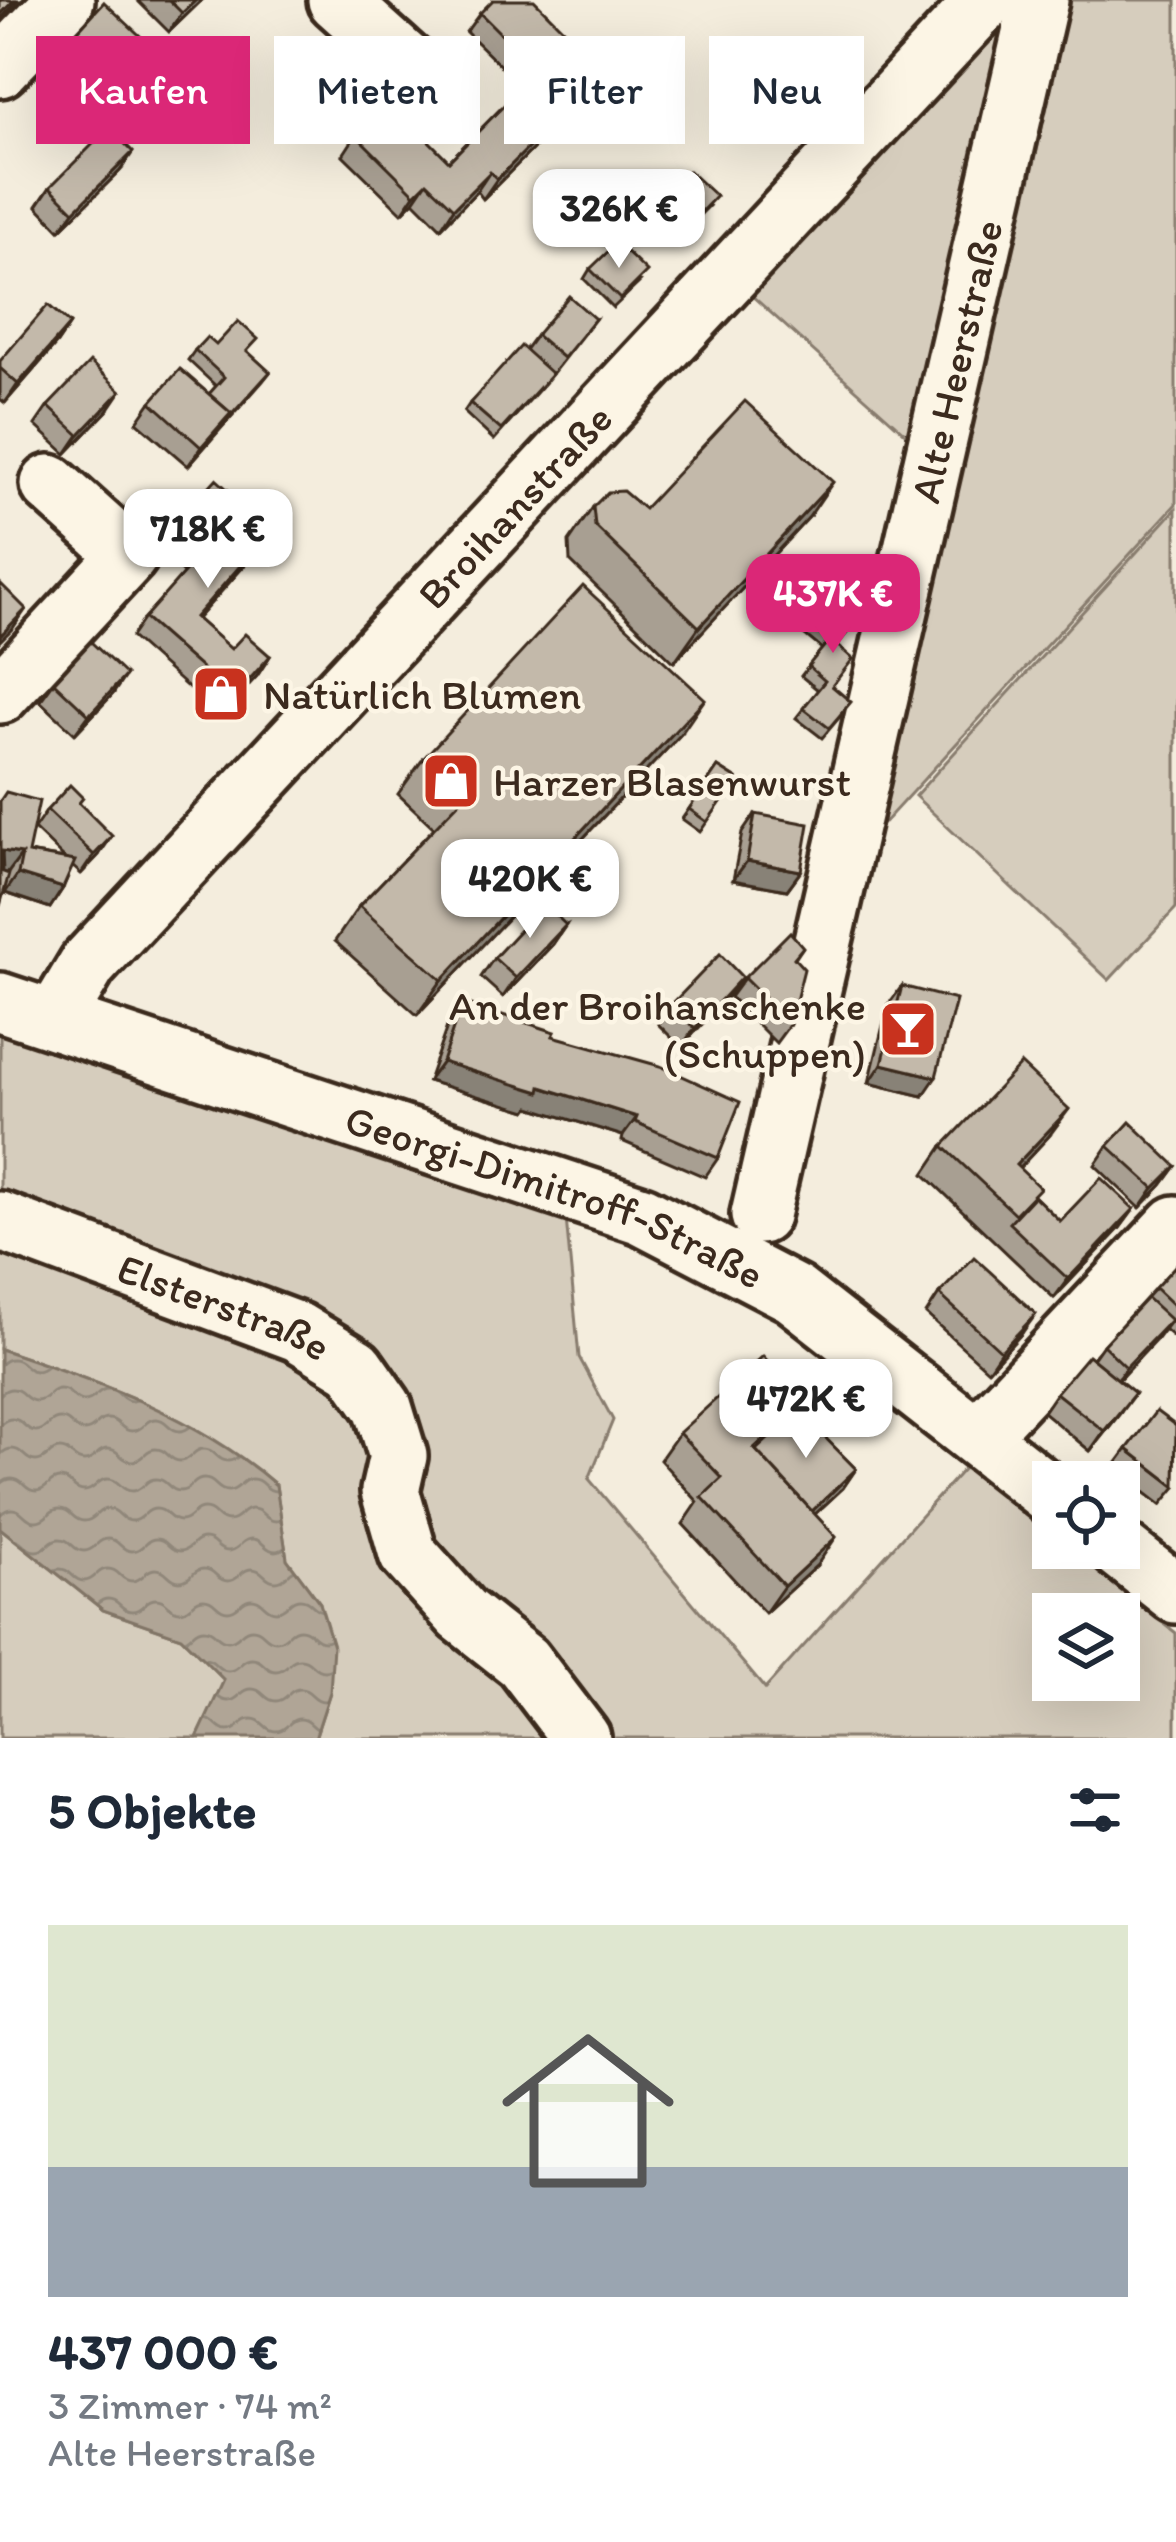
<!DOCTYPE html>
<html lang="de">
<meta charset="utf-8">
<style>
:root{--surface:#fff;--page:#f6f6f7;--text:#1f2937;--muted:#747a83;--accent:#db2777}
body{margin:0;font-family:Itim,sans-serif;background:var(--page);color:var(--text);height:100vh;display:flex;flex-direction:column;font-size:45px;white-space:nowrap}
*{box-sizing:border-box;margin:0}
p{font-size:39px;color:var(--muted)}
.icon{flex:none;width:66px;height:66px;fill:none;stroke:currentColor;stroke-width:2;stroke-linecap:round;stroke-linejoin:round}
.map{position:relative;height:1738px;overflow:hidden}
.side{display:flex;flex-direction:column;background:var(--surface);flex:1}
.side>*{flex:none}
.guide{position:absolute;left:36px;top:36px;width:1104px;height:108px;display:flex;gap:24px}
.fabs{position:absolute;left:1032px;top:1461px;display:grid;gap:24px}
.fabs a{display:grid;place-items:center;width:108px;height:108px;border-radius:0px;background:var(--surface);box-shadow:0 12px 48px #0002;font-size:60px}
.price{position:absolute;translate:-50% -102px;padding:0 27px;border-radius:24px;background:#fff;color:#222;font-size:39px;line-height:78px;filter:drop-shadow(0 3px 6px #0008)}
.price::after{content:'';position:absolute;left:50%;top:72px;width:36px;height:27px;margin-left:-18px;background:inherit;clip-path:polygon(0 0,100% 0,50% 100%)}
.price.current{background:var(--accent);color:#fff}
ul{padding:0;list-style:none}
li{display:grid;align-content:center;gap:24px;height:636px;padding:0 48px}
li span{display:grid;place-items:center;height:372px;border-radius:0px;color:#555}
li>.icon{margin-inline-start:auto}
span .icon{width:216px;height:216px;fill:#fffc;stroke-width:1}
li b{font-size:51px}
h2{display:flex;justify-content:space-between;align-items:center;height:144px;padding:0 48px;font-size:51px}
.pill{padding:0 42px;border-radius:0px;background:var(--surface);box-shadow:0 12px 48px #0002;font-size:42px;line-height:108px}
.pill.current{background:var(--accent);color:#fff}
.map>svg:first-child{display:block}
.green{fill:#d6cdbd;stroke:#887c6e;stroke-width:3;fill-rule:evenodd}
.water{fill:url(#water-waves);stroke:#817466;stroke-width:3}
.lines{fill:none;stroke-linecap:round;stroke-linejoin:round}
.minor-casing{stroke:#3b2a1e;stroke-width:66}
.minor{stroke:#fcf5e5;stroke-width:57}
.wall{fill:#a89f92;stroke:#3b2a1e;stroke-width:3}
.shaded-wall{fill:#888277;stroke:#3b2a1e;stroke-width:3}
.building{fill:#c3b9aa;stroke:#3b2a1e;stroke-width:3}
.labels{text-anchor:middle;stroke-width:9;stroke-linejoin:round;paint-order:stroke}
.street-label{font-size:42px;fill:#3b2a1e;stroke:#fcf5e5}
.poi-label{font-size:42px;fill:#3b2a1e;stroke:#fcf5e5;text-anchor:start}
</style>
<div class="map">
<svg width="1176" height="1738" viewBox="0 0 1176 1738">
<defs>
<pattern id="water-waves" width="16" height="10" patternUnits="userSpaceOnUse" patternTransform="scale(3)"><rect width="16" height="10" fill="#b0a596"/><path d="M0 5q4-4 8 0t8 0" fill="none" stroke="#90877a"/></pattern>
</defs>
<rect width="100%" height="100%" fill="#f4eddd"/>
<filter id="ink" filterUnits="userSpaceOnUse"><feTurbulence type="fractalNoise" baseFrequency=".00833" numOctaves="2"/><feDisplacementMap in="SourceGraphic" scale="24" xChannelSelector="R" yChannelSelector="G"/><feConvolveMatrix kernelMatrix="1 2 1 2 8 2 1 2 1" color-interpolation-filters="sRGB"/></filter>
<g filter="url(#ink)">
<g class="green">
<polygon points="1070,0 1176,0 1176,504 870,838 1006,213 1030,182"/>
<polygon points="1009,15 914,441 741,286"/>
<polygon points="1176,509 1176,908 1109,980 915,796"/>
<path d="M 0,1031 L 566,1218 L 579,1357 L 613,1420 L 589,1479 L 765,1689 L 966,1466 L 1053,1535 L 1053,1548 L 1069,1548 L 1176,1633 L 1176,1738 L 315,1738 L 330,1692 L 320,1603 L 287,1559 L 276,1485 C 196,1415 100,1383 0,1349 ZM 1053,1614 L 1119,1614 L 1119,1680 L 1053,1680 Z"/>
<polygon points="0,1528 103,1610 181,1637 225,1681 197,1738 0,1738"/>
</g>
<path class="water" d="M 0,1349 C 100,1382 196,1416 276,1485 L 287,1559 L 320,1603 L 333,1646 L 330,1692 L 315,1738 L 197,1738 L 224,1680 L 181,1637 L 103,1610 L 0,1528 Z"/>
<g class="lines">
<defs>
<g id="minor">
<polyline points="337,0 434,87"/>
<polyline points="0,68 65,0"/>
<polyline points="0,694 129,555 50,484"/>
<path id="s1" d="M 0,1002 L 642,1215 L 794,1294 L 1053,1497"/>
<path id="s2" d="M 55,1019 L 88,964 L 986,0"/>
<path id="s3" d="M 760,1215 L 1039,0"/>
<path id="s4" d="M 0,1221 L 298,1332 L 355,1367 L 383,1407 L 398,1456 L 390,1491 L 408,1554 L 462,1614 L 523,1662 L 581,1738"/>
<polyline points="977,1437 1176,1225"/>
<polyline points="1118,1548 1176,1594"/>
</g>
</defs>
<use href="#minor" class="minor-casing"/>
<use href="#minor" class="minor"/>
</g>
<g class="wall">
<polygon points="137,0 202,0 169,32"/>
<polygon points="480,13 575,94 552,117 542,140 483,199 477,191 441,228 414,201 402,213 343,155 356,135 449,161 522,87 466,32"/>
<polygon points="53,58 138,65 87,120 40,77"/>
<polygon points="120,171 60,230 37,206 50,187"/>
<polygon points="673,187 709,206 693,222 666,197"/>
<polygon points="590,269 640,282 613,308 584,279"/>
<polygon points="595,319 545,383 494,440 464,412 470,403 525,350 536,335"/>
<polygon points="70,324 57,343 5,403 0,399 0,361"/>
<polygon points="216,345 248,352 270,372 188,466 137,422 151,402 209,394 216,386 188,360 195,350"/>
<polygon points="48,406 108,410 66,454 35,425"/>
<polygon points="593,507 644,509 809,517 674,662 570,561 569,542"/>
<polygon points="238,514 259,549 197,619 231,649 270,656 257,676 220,716 131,637 144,618 184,574 157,550 170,530"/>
<polygon points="862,615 837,645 832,686 844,712 822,738 796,718 818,690 801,676 822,649 805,635 812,626"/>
<polygon points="54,682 113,694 75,734 40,701"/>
<polygon points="681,734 417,1015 335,941 359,906 434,828 398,794 423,759"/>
<polygon points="718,767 737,779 700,832 682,819"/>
<polygon points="0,801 28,853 65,859 34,829 47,810 79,804 99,855 81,874 72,866 63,888 50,908 5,893"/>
<polygon points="755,814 801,871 787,890 733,880 742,833"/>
<polygon points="566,925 553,944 503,997 481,977 494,958"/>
<polygon points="803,947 795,959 790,1024 776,1043 730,997 744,978"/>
<polygon points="902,986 923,1096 869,1083 888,1005"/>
<polygon points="728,996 681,1047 658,1024 671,1005"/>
<polygon points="462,1002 553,1036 718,1158 705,1177 622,1141 623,1136 530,1107 527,1111 428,1081 449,1021"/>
<polygon points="1049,1136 1019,1168 1034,1196 1060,1221 1134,1209 1120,1228 1054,1298 924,1174 943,1146"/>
<polygon points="1108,1146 1176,1166 1162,1185 1140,1208 1095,1165"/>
<polygon points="1176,1265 1176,1339 1164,1329 1118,1380 1121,1412 1090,1451 1043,1412 1056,1393 1093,1359 1103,1345"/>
<polygon points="939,1294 1022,1333 988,1370 926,1314"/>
<polygon points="798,1411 856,1469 843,1488 815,1514 817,1565 765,1613 683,1524 698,1502 660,1460 679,1433"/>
<polygon points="1127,1449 1176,1487 1161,1505 1113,1468"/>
</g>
<g class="shaded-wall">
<polygon points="14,0 18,0 0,20 0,15"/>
<polygon points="196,0 202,0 169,32 182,13"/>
<polygon points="151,46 138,65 87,120 100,101"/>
<polygon points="588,75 575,94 535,134 549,115"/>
<polygon points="555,121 542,140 483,199 497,179"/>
<polygon points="133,152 120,171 60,230 74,211"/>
<polygon points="490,172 477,191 441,228 454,208"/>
<polygon points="427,182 414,201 402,213 415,194"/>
<polygon points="70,324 57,343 5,403 18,384"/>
<polygon points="270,372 263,381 188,466 201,447"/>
<polygon points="121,391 108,410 66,454 79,435"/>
<polygon points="833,482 809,517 674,662 699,627"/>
<polygon points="266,539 259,549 181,636 195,617"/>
<polygon points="26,609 13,628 0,641 0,636"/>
<polygon points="270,656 257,676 220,716 234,697"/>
<polygon points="126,675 113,694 75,734 89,715"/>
<polygon points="705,699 681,734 417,1015 442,980"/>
<polygon points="112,836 99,855 81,874 94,855"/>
<polygon points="2,851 22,854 8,873 0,872"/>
<polygon points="747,861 801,871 787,890 733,880"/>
<polygon points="18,874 63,888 50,908 5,893"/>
<polygon points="566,925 553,944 503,997 516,978"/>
<polygon points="742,977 728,996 681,1047 695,1028"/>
<polygon points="442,1062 541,1087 637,1117 623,1136 530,1107 527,1111 428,1081"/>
<polygon points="882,1064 936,1077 923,1096 869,1083"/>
<polygon points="1069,1109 1049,1136 996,1193 1016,1165"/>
<polygon points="1176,1166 1162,1185 1140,1208 1154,1188"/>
<polygon points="1134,1209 1120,1228 1054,1298 1068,1279"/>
<polygon points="1036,1314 1022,1333 988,1370 1001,1351"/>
<polygon points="1171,1320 1157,1339 1113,1386 1126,1367"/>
<polygon points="1135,1393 1121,1412 1090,1451 1104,1431"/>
<polygon points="856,1469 843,1488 797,1531 811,1512"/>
<polygon points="836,1537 817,1565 765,1613 784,1586"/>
</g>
<g class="building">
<polygon points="0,0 14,0 0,15"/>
<polygon points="169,0 196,0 182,13"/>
<polygon points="493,0 534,0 572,38 561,48 588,75 549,115 555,121 497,179 490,172 454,208 427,182 415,194 356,135 390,102 449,161 538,71 480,13"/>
<polygon points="104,2 151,46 100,101 53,58"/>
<polygon points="109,128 133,152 74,211 50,187"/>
<polygon points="689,171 716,196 700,213 673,187"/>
<polygon points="617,243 647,272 620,299 590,269"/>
<polygon points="569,296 595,319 563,358 536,335"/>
<polygon points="48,305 70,324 18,384 0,368 0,361"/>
<polygon points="238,321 258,339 247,351 270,372 225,422 231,413 209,394 224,377 195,350 207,337 216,345"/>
<polygon points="521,346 552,374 501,430 470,403"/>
<polygon points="90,362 121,391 79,435 48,406"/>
<polygon points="180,369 231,413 201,447 151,402"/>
<polygon points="745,401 833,482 699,627 595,526 593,507 608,492 623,491 644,509"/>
<polygon points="216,479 245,505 226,526 254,550 195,617 231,649 245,634 270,656 234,697 144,618 199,556 170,530"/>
<polygon points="238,514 266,539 247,560 254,550 227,527"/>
<polygon points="0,583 26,609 0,636"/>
<polygon points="583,586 705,699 442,980 359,906 463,798 423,759"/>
<polygon points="845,586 868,605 836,644 853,659 832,686 851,702 829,728 803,708 825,681 808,666 830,639 812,626"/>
<polygon points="91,642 126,675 89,715 54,682"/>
<polygon points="718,767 737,779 707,822 689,809"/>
<polygon points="70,785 83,798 79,803 112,836 94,855 47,810"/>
<polygon points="6,792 39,801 28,853 75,861 63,888 18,874 22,854 2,851 3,872 9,874 0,906 0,801"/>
<polygon points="755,814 809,824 801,871 747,861"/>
<polygon points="544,904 566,925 516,978 494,958"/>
<polygon points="790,932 803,947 794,958 804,969 790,1024 744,978"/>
<polygon points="720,954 742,977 695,1028 671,1005"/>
<polygon points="902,986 956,1000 936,1077 882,1064"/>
<polygon points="462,1002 555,1032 553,1036 660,1066 740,1102 718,1158 635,1122 637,1117 541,1087 540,1092 442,1062"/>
<polygon points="1021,1064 1069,1109 1016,1165 1040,1188 1015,1214 943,1146"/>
<polygon points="1130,1122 1176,1166 1154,1188 1108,1146"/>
<polygon points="1101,1178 1134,1209 1068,1279 1009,1223 1034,1196 1060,1221"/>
<polygon points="974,1257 1036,1314 1001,1351 939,1294"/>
<polygon points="1176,1265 1176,1308 1155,1288"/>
<polygon points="1147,1298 1171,1320 1126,1367 1103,1345"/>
<polygon points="1088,1355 1135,1393 1104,1431 1056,1393"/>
<polygon points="763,1356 805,1402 754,1448 836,1537 784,1586 702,1497 722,1478 679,1433"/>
<polygon points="799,1411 856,1469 812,1511 756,1450"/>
<polygon points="1156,1411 1176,1426 1175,1486 1127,1449"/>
</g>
</g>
<defs>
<symbol id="shop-square" viewBox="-11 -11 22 22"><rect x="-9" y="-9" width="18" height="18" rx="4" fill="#c8321e" stroke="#fcf5e5"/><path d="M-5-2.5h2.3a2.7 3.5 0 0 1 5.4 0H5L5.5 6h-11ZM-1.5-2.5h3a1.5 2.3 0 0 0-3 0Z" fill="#fff"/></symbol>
<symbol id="bar-square" viewBox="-11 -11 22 22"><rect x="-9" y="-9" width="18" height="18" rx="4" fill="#c8321e" stroke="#fcf5e5"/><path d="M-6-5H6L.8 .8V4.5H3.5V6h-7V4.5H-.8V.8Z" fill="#fff"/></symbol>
</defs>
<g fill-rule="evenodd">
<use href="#shop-square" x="188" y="661" width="66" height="66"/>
<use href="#shop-square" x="418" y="748" width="66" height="66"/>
<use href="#bar-square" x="875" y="996" width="66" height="66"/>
</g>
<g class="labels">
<g class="street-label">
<text dy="15" stroke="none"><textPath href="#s3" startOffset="876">Alte Heerstraße</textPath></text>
<text dy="15" stroke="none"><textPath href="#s2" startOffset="690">Broihanstraße</textPath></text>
<text dy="15" stroke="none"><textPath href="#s1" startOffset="588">Georgi-Dimitroff-Straße</textPath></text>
<text dy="15" stroke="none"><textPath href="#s4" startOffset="240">Elsterstraße</textPath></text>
</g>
<g class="poi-label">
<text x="263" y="709">Natürlich Blumen</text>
<text x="493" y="796">Harzer Blasenwurst</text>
<text x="866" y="1020" text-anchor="end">An der Broihanschenke<tspan x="866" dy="48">(Schuppen)</tspan></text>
</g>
</g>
</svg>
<div class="fabs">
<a><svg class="icon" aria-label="locate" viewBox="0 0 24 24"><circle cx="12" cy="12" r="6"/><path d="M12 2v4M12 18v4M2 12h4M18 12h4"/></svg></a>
<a><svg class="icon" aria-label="layers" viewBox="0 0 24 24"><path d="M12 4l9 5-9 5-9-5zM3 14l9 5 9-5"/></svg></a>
</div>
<b class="price" style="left:619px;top:271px">326K €</b>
<b class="price" style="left:208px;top:591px">718K €</b>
<b class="price current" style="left:833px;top:656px">437K €</b>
<b class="price" style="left:530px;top:941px">420K €</b>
<b class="price" style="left:806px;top:1461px">472K €</b>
<div class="guide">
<a class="pill current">Kaufen</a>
<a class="pill">Mieten</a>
<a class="pill">Filter</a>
<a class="pill">Neu</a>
</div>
</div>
<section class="side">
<h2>5 Objekte<svg class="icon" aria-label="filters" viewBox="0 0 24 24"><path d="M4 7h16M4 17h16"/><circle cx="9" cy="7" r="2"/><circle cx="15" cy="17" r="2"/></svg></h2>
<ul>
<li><span style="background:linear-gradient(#dfe7d0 65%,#9aa5b1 0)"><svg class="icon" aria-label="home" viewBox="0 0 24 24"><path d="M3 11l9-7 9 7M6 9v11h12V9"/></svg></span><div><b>437 000 €</b><p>3 Zimmer · 74 m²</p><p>Alte Heerstraße</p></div></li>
</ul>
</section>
